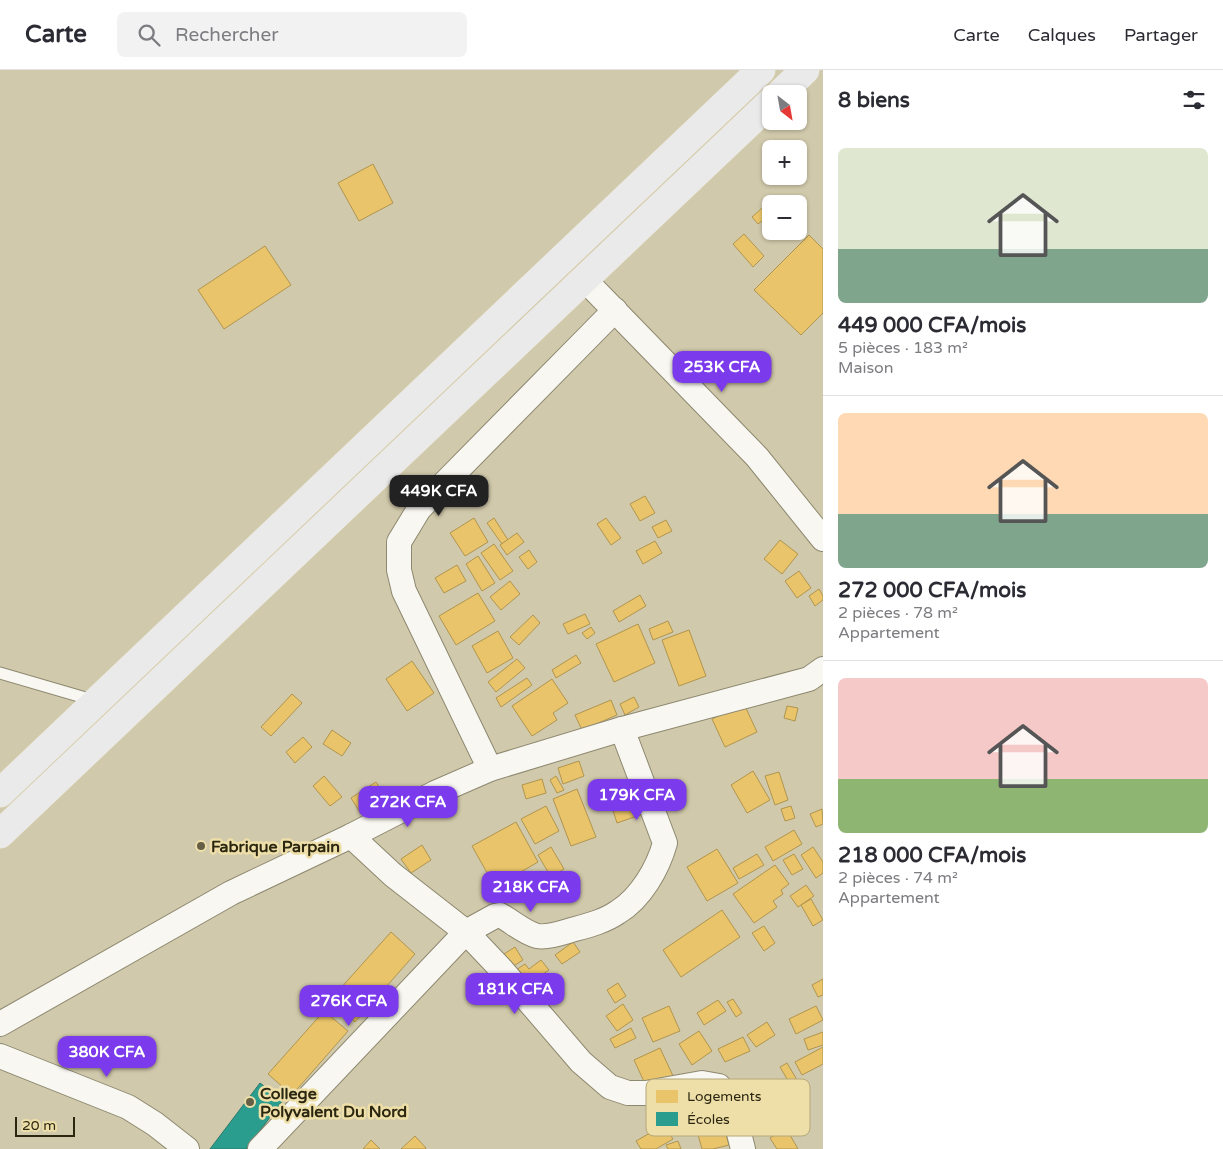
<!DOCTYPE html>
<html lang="fr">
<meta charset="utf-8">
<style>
:root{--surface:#fff;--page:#f2f2f3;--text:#2b2b33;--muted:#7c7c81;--line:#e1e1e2;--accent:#7c3aed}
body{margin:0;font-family:"Varela Round",sans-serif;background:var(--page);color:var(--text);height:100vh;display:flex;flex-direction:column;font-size:19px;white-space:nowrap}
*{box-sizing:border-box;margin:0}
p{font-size:16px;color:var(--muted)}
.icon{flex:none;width:28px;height:28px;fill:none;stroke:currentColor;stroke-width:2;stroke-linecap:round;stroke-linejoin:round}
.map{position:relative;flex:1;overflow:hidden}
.sheet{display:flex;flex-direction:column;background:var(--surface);width:400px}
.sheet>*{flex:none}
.needle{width:32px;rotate:149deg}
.tools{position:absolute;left:762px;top:15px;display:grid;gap:10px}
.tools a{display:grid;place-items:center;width:45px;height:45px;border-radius:8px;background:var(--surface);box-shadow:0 1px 4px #0004;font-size:25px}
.scale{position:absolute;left:15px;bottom:12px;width:60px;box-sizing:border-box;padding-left:5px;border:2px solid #2b2610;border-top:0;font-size:14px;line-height:18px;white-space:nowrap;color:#2b2610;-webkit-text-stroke:4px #eedfa9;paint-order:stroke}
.price{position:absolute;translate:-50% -42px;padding:0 11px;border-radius:10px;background:var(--accent);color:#fff;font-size:16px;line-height:32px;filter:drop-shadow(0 1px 2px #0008)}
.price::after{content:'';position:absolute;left:50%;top:30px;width:15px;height:11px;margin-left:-8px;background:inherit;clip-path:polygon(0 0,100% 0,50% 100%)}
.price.selected{background:#222;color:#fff}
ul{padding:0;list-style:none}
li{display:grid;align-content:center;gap:10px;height:265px;padding:0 15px}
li+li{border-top:1px solid var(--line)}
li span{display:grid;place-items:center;height:155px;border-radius:8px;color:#555}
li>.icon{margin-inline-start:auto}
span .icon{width:90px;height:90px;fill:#fffc;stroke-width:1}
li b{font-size:21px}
h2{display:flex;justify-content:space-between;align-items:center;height:60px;padding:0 15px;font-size:21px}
header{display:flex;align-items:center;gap:30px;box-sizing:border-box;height:70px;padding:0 25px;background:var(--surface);border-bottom:1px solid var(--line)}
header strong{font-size:24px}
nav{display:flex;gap:28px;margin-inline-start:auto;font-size:18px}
.search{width:350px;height:45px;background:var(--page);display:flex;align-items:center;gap:12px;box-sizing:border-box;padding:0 18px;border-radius:8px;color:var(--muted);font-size:19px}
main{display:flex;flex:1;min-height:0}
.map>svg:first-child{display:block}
.homes{fill:#e9c46a;stroke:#b0954f}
.schools{fill:#2a9d8f;stroke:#2a7969}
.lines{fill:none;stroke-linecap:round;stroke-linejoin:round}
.lane-casing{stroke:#8d8870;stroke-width:13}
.street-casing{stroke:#8d8870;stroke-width:26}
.primary-casing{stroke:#eae7d9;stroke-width:29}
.lane{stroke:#f8f7f2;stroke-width:11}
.street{stroke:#f8f7f2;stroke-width:24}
.primary{stroke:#eaeaea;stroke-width:28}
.poi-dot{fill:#655f46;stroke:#eedfa9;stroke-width:2}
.labels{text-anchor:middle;stroke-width:5;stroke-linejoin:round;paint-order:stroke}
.poi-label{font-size:16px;font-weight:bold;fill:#2b2610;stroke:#eedfa9;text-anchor:start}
.key{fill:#eedfa9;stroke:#b4a87b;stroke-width:1}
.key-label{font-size:14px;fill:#2b2610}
</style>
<header>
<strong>Carte</strong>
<div class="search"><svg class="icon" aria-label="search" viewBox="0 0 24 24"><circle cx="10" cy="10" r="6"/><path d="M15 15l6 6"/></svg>Rechercher</div>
<nav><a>Carte</a><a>Calques</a><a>Partager</a></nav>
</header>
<main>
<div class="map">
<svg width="823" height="1079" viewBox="0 0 823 1079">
<rect width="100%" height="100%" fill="#d1c9ab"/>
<g class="homes">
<polygon points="373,94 393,133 359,151 338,113"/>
<polygon points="770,131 772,134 771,144 758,154 752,147"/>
<polygon points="744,164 764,186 753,197 733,174"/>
<polygon points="809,165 823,179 823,243 801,265 754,220"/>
<polygon points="265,176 291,215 224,259 198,220"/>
<polygon points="645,426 655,443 640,451 630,434"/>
<polygon points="474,448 488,472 465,486 450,463"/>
<polygon points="494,448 508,470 502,474 487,453"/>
<polygon points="606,448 621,468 611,475 597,454"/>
<polygon points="666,450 672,461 658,468 652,457"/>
<polygon points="517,463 524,472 507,485 500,475"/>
<polygon points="780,470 798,484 782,504 764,489"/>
<polygon points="655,471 662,483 643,494 636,481"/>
<polygon points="494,474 513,501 500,510 481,483"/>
<polygon points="529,480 537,492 528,499 519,487"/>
<polygon points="478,486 495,513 482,521 466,494"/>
<polygon points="457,495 466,511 444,523 435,508"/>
<polygon points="799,501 811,518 797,528 785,511"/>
<polygon points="510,511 520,524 501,540 490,527"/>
<polygon points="819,519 823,526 823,530 815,536 809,526"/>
<polygon points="478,523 495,551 456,575 439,546"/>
<polygon points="640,525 646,536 619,552 613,541"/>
<polygon points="585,544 590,554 568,564 563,554"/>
<polygon points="533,545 540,553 519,575 510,567"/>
<polygon points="668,551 673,562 653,570 649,559"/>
<polygon points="638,554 655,593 614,612 596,574"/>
<polygon points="591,557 595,563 587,569 582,563"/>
<polygon points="689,560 706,606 679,616 662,570"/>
<polygon points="498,561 513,588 487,603 472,576"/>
<polygon points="576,585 581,593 556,608 552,600"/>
<polygon points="517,589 525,598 496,622 488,612"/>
<polygon points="412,591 434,623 407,641 386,609"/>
<polygon points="527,608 532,615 501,637 496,628"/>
<polygon points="552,609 568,633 553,643 557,650 532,666 512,636"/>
<polygon points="292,624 302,633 271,666 261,657"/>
<polygon points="634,627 639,637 625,645 620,634"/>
<polygon points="611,630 617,645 582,660 575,645"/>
<polygon points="744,634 757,662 725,677 712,649"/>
<polygon points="787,636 798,638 795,651 784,648"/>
<polygon points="332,660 351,673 342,686 323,674"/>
<polygon points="303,667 312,677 295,693 286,682"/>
<polygon points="579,691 584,706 563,714 558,698"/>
<polygon points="753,701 770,730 747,743 731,715"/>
<polygon points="779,702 788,730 775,735 765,706"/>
<polygon points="324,706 342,727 330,736 313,716"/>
<polygon points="556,706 564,720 557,723 550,710"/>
<polygon points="542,709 546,723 526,729 522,715"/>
<polygon points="376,712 386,728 361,744 351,728"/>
<polygon points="633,716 643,744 617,753 608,725"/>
<polygon points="577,719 596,767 571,776 553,729"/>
<polygon points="546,736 559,761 535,774 521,749"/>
<polygon points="791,736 795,748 785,751 781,739"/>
<polygon points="822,739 823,754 816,757 810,744"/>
<polygon points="516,752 538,792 495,817 472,776"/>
<polygon points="794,760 802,774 773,791 765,777"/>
<polygon points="422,775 431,790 411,803 401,789"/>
<polygon points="551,777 564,799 551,807 538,785"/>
<polygon points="813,777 823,792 823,803 816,808 801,785"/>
<polygon points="717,779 738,813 707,831 687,797"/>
<polygon points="757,784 764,795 739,809 733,798"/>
<polygon points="794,784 803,799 792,805 783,790"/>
<polygon points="775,795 789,814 781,820 783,824 773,831 777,837 754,853 733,824"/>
<polygon points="806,815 814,826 798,837 790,826"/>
<polygon points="811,829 823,850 813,856 801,835"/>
<polygon points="722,840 740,867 681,907 663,880"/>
<polygon points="764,856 775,873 764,881 752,863"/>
<polygon points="391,862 415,884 355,952 330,930"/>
<polygon points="573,872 580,882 562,894 555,885"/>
<polygon points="515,877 523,890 512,897 504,884"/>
<polygon points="541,890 549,900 536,909 540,915 531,922 516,900 525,894 529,899"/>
<polygon points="823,909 823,925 818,927 812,915"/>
<polygon points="545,910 554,920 540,933 531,922"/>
<polygon points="618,913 626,926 615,933 607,920"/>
<polygon points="733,929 742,943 736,947 727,932"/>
<polygon points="718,930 726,941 704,955 697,943"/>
<polygon points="623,934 633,950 617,961 606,946"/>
<polygon points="669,936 680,961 653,972 642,948"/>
<polygon points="816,936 823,950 796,964 789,949"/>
<polygon points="324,941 348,961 292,1025 268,1004"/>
<polygon points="767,952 775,965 756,977 747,965"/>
<polygon points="631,958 636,968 615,978 610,969"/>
<polygon points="699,961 712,981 692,995 679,974"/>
<polygon points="823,962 823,975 808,980 804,969"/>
<polygon points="743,967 750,981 725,992 718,979"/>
<polygon points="823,977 823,994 802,1005 795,992"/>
<polygon points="660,978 674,1008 648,1020 634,990"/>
<polygon points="787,993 800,1015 793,1019 780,997"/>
<polygon points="723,1054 729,1075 713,1079 702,1079 697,1061"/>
<polygon points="664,1055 673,1069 656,1079 641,1079 636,1071"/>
<polygon points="786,1058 798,1079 777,1079 770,1068"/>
<polygon points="415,1066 426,1078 425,1079 401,1079"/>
<polygon points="371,1070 380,1079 363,1079"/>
<polygon points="678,1071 681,1079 668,1079 666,1075"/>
</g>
<polygon class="schools" points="260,1013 283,1030 246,1079 210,1079"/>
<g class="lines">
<defs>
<polyline id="lane" points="0,603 96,631"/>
<g id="street">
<polyline points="584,209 757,387 823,469"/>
<polyline points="490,699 404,521 399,500 399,472 419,439 615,240"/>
<polyline points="351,766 393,805 466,862 502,900 581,992 610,1017 628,1023 646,1023 702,1013 719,1016 731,1032 743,1079"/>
<polyline points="0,954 231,823 351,766 435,723 490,699 622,659 809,609 823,599"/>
<polyline points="0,986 128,1037 155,1054 187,1079"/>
<path d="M 260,1079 L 466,862 L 495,846 L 500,845 C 513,852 523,862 537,866 C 548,868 564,862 575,859 C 590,855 605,851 618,842 C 641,828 658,798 665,773 L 622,659"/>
</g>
<g id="primary">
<polyline points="780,24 805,0"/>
<polyline points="0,723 761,0"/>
<polyline points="0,764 771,32"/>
</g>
</defs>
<use href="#lane" class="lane-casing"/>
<use href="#street" class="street-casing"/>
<use href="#primary" class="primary-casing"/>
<use href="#lane" class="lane"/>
<use href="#street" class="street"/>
<use href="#primary" class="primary"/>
</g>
<g class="poi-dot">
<circle cx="201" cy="776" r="5"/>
<circle cx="250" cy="1032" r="5"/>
</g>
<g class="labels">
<g class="poi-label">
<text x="211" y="782">Fabrique Parpain</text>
<text x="260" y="1029">College<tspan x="260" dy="18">Polyvalent Du Nord</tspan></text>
</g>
</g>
<rect x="646" y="1009" width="164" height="57" rx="8" class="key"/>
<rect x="656" y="1020" width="22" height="13" fill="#e9c46a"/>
<rect x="656" y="1042" width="22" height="14" fill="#2a9d8f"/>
<g class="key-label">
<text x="687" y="1031">Logements</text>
<text x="687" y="1054">Écoles</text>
</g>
</svg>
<div class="tools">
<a><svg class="needle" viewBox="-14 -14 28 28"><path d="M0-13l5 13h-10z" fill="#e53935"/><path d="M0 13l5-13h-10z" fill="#7c7c81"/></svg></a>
<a>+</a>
<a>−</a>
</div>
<div class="scale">20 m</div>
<b class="price" style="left:722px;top:323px">253K CFA</b>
<b class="price selected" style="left:439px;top:447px">449K CFA</b>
<b class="price" style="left:637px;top:751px">179K CFA</b>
<b class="price" style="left:408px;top:758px">272K CFA</b>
<b class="price" style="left:531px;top:843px">218K CFA</b>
<b class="price" style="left:515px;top:945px">181K CFA</b>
<b class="price" style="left:349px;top:957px">276K CFA</b>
<b class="price" style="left:107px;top:1008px">380K CFA</b>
</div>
<section class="sheet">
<h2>8 biens<svg class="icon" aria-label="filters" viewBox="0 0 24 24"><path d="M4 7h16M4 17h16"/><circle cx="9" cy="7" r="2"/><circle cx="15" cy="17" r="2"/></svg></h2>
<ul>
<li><span style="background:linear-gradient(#dfe7d0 65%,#7fa58c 0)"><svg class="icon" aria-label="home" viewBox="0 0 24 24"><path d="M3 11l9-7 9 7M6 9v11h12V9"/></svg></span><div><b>449 000 CFA/mois</b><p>5 pièces · 183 m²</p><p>Maison</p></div></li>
<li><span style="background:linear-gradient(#ffd9b3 65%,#7fa58c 0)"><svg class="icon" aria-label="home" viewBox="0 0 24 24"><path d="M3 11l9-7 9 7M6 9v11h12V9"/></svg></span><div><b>272 000 CFA/mois</b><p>2 pièces · 78 m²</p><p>Appartement</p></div></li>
<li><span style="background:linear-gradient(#f6c9c9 65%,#8fb573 0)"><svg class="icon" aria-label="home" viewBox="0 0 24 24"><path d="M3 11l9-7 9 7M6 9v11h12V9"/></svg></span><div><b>218 000 CFA/mois</b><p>2 pièces · 74 m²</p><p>Appartement</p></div></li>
</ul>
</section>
</main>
